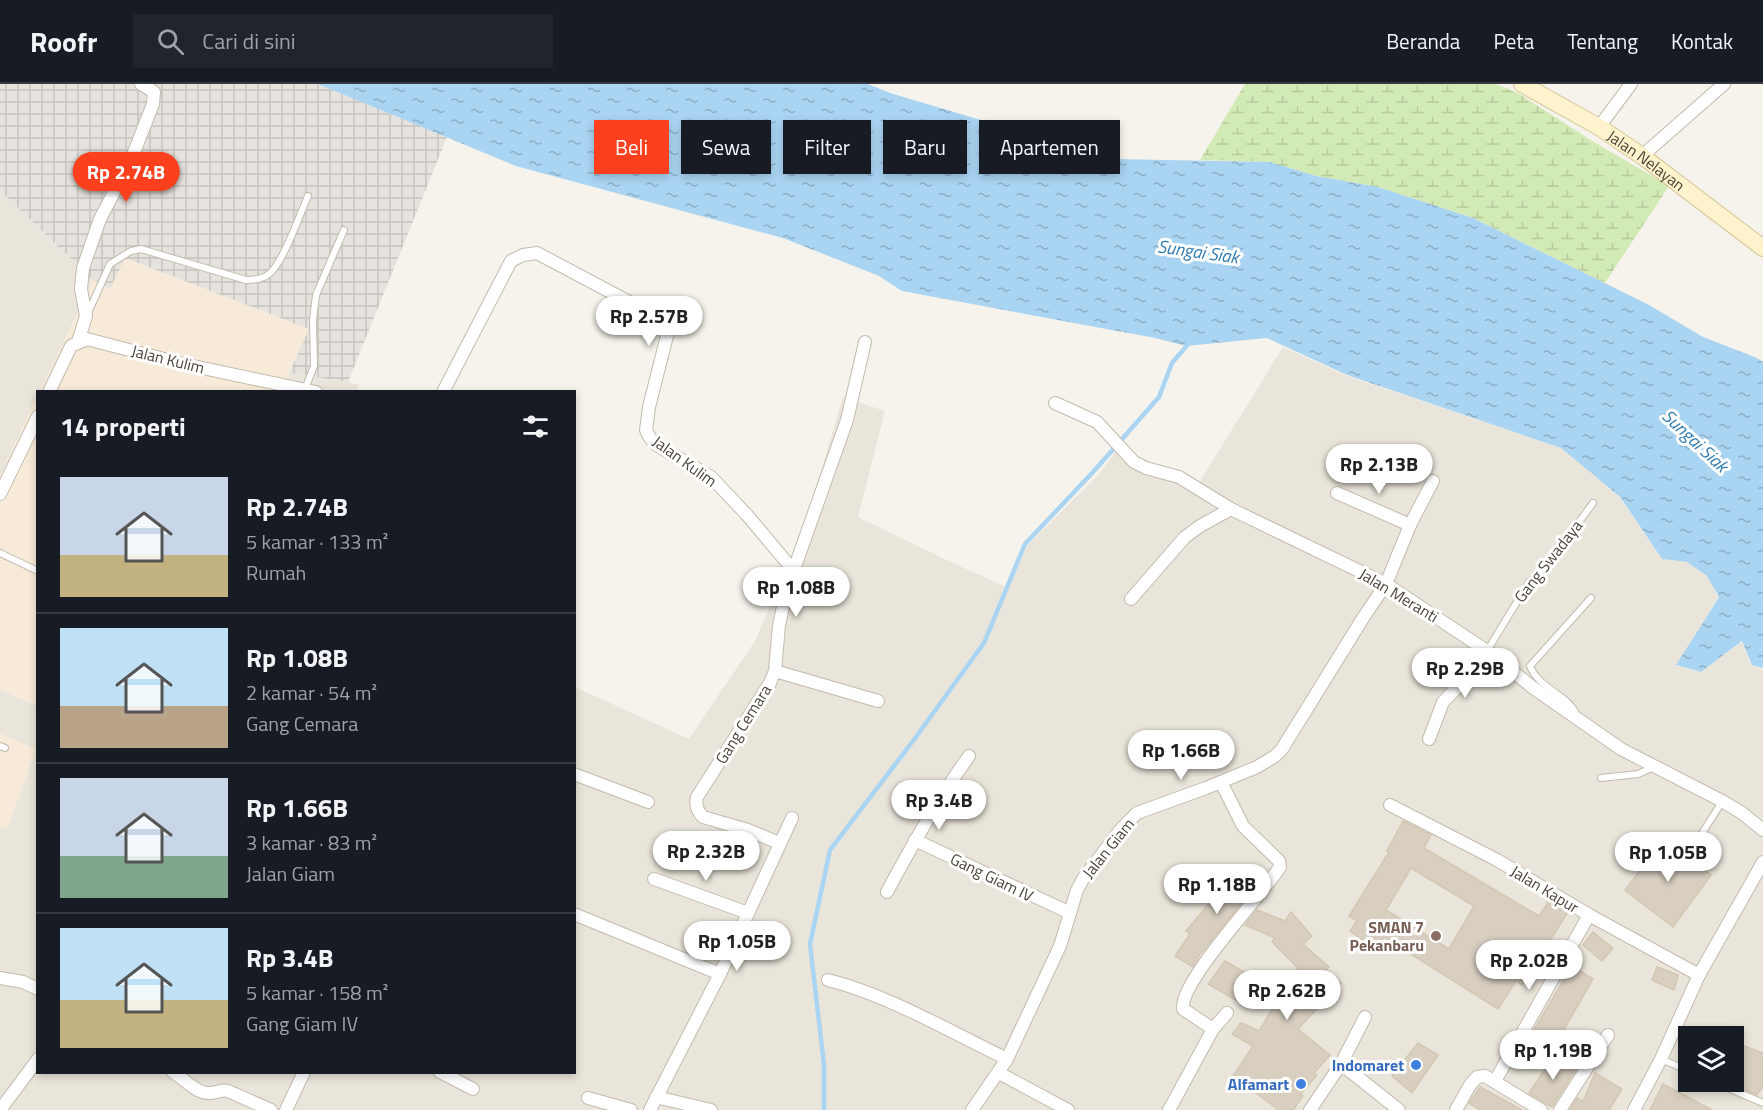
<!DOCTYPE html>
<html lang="id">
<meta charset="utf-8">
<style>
:root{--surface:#171b24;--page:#20242c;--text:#f1f3f6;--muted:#9ea1a6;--line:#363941;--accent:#fc3f1d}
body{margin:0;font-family:"Titillium Web",sans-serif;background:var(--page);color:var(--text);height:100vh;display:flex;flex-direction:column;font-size:22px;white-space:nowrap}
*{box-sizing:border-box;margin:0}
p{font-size:20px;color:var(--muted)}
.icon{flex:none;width:33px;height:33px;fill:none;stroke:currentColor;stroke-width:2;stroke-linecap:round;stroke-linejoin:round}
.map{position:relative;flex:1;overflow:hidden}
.panel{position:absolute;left:36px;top:306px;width:540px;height:684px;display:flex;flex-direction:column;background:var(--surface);border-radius:0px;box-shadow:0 3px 9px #0003}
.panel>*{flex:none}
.top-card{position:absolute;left:594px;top:36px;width:570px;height:54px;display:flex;gap:12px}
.controls{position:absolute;left:1678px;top:942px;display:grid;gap:12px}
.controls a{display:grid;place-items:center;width:66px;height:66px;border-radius:0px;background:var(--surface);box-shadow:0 3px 9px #0003;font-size:30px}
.price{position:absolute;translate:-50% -51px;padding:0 14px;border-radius:21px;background:#fff;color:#222;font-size:20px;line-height:39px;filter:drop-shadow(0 2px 3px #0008)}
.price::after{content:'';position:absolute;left:50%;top:36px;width:18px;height:14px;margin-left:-9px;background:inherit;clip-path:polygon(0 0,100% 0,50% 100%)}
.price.on{background:var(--accent);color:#fff}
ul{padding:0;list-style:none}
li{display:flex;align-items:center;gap:18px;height:150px;padding:0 24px}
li+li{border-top:2px solid var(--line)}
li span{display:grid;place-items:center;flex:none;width:168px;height:120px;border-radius:0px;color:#555}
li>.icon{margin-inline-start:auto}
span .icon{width:72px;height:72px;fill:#fffc;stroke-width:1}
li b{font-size:26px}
h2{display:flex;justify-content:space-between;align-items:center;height:72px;padding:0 24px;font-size:26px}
.tag{padding:0 21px;border-radius:0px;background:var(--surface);box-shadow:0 3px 9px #0003;font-size:21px;line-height:54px}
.tag.on{background:var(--accent);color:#fff}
header{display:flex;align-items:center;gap:36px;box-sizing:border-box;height:84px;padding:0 30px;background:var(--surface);border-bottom:2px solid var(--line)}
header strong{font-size:28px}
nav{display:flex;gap:33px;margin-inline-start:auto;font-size:21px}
.search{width:420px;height:54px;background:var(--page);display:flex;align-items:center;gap:15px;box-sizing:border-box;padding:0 21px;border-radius:0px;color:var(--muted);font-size:22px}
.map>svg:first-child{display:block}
.residential{fill:#eae5da;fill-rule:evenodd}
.commercial{fill:#f7ead8}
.industrial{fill:url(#industrial-grid)}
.wetland{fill:url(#wetland-marsh)}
.water{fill:url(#water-ripples)}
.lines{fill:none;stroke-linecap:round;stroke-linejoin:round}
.stream{stroke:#a9d4f2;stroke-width:4.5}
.building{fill:#d8cfc1;stroke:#d3c7b4;stroke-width:1.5;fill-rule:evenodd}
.service-casing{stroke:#c2bbae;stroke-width:8}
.minor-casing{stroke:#c2bbae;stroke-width:14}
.secondary-casing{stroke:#d6c79b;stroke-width:18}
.service{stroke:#fff;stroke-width:6}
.minor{stroke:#fff;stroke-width:12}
.secondary{stroke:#fff3cd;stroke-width:16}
.education-dot{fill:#8d6e63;stroke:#fff;stroke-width:2}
.shop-dot{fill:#3f7fe0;stroke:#fff;stroke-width:2}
.labels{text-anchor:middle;stroke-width:6;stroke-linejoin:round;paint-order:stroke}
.street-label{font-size:16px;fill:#4b4439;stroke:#fff}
.education-label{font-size:16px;font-weight:bold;fill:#785e54;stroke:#fff;text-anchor:end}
.shop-label{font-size:16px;font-weight:bold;fill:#366cbe;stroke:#fff;text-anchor:end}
.water-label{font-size:18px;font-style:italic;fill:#2e7ab2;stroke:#fff}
</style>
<header>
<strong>Roofr</strong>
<div class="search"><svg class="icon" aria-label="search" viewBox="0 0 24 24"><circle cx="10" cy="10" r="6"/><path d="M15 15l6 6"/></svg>Cari di sini</div>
<nav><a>Beranda</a><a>Peta</a><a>Tentang</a><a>Kontak</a></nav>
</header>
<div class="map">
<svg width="1763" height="1026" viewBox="0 0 1763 1026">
<defs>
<pattern id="industrial-grid" width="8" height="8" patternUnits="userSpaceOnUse" patternTransform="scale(1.5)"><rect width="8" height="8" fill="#e6e2dd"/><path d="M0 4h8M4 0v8" fill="none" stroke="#c7c3be"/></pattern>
<pattern id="wetland-marsh" width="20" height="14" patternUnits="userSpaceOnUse" patternTransform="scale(1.5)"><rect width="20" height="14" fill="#d2eab5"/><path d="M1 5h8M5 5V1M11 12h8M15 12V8" fill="none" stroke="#b6ca9c"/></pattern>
<pattern id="water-ripples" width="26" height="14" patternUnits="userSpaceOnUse" patternTransform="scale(1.5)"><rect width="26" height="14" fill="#a9d4f2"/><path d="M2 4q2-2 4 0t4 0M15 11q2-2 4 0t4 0" fill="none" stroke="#8caec5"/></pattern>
</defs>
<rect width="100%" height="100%" fill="#f6f3ec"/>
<g class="residential">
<polygon points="0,106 93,196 40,307 38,308 37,313 0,392"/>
<polygon points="1283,263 1347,292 1561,364 1619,413 1662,475 1687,478 1707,492 1718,513 1676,582 1701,588 1742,558 1751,581 1763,585 1763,745 1654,683 1387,500 1197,402"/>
<polygon points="289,289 348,298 359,301 357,307 280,308"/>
<path d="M 843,313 L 885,327 L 858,433 L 955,480 L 1009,504 L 1027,462 L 1100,389 L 1119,363 L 1134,378 L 1179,394 L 1386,501 L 1532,603 L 1763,747 L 1763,1026 L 0,1026 L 0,742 L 7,745 L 36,665 L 0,650 L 0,605 L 37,622 L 38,988 L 574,988 L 575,603 L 689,655 L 755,557 L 803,447 ZM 1689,952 L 1734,952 L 1734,998 L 1689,998 Z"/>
</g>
<g class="commercial">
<polygon points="124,174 309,245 280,307 40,308 93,196 110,204"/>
<polygon points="37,313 37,622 0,605 0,392"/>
<polygon points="0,650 36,665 7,745 0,742"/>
</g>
<polygon class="industrial" points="0,0 318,0 447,53 348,298 289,289 309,245 125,174 110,205 93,196 0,106"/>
<polygon class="wetland" points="1245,0 1496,0 1518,9 1589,55 1669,102 1605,199 1473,134 1378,103 1316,92 1270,78 1200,76"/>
<polygon class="water" points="318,0 868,0 890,9 1113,75 1270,78 1316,92 1378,103 1473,134 1649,221 1703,253 1757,274 1763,278 1763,584 1752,581 1742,557 1701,588 1676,581 1719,513 1707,492 1687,478 1662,475 1620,413 1561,364 1347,291 1267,254 1186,262 1155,254 902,207 879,192 783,154 516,82"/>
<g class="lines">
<polyline class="stream" points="824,1026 824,981 810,860 830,766 913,657 984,559 1025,460 1094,387 1159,313 1172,279 1190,258"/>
</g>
<g class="building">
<path d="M 1403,737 L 1431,751 L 1424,764 L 1539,832 L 1549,817 L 1568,828 L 1522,901 L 1516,897 L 1498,925 L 1384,853 L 1375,865 L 1350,847 L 1357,837 L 1349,832 L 1389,768 L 1387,767 ZM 1411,784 L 1474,822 L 1449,865 L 1386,826 Z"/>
<polygon points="1664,755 1711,791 1673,843 1625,806"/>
<polygon points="1240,783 1261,795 1198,873 1193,883 1175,872 1190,850 1186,847"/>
<polygon points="1257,826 1285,837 1291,828 1312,852 1303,860 1329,883 1325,887 1341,899 1298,945 1330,971 1314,989 1317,991 1300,1011 1303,1012 1293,1026 1279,1026 1233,992 1253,962 1232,950 1241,939 1259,947 1276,919 1293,899 1288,895 1298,884 1272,858 1275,854 1245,841"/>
<polygon points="1593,848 1613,864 1602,877 1583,861"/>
<polygon points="1225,877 1256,895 1236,916 1208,900"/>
<polygon points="1572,882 1593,895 1547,975 1523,964"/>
<polygon points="1657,883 1678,891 1674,906 1652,896"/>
<polygon points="1734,958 1763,969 1763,1002 1757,1011 1734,1001"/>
<polygon points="1418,959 1438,971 1412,1009 1392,992"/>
<polygon points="1554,972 1578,982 1552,1023 1529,1009"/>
<polygon points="1595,989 1622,1005 1609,1026 1570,1026 1577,1014 1583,1017"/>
<polygon points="1663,1000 1712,1026 1650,1026"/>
<polygon points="1480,1003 1522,1026 1480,1026 1469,1019"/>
</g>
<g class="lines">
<defs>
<g id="service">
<path d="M 88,229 L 110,180 L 131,167 L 141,165 L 246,196 C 253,196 263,195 269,190 C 283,179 300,130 308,112"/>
<polyline points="305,305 314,282 313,236 316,211 344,146"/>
<polyline points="0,469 38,487"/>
<polyline points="1487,567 1529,498 1541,489 1593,419"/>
<path d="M 1577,631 C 1565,608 1539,605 1530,582 L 1591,514"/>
<polyline points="0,662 5,664"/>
<polyline points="1601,694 1638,690 1654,683"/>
<polyline points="1690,768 1722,718"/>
<polyline points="1661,975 1689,987"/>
<polyline points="1714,998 1763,1019"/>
</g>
<g id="minor">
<polyline points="1599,43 1631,0"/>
<polyline points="1642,72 1724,0"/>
<polyline points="78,258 86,232 81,205 83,184 100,135 131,76 153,20 154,8 141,0"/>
<polyline points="49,308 71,262 87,255 179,279 316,308"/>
<polyline points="443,308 511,177 523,171 537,169 650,229 662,238 667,252 649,323 646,346 650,354 658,362 711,393 747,431 794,487"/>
<polyline points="1055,319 1097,338 1134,378 1146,384 1179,393 1231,425 1386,500 1490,569 1532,603 1621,665 1722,717 1742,729 1763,746"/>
<polyline points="1337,409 1410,441"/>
<polyline points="0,410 38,332"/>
<polyline points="1131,515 1185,453 1200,442 1231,425"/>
<polyline points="775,587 878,617"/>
<polyline points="1429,655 1443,618 1490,569"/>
<polyline points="574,690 648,718"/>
<polyline points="1390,721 1497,776 1589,831 1699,891"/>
<polyline points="915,756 1070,829"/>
<path d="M 779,759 L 748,746 L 703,733 C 697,727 695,721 697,713 L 770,599 L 775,587 L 779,541 L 787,505 L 847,336 L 865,258"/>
<polyline points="654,795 748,829"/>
<path d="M 887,808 C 912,761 938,715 969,672"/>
<polyline points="574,830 720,890"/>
<polyline points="0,894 23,898 38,905"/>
<path d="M 828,896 C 888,911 951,948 1007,975"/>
<path d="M 1213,945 L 1183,925 C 1179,898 1263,810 1280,783 L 1279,777 L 1243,742 L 1221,698"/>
<polyline points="1341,980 1399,1026"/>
<path d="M 173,988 C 183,994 196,1009 208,1009 C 216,1010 220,1005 228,1007 L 271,1026"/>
<polyline points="440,988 473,1005"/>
<polyline points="999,989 1068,1026"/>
<polyline points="1495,997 1589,831"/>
<polyline points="656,1013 711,1026"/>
<polyline points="588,1014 631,1026"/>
<polyline points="0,1026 38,975"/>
<polyline points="286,1026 304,988"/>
<polyline points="650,1026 720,890 792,734"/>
<polyline points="972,1026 1007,975 1060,862 1077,806 1083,795 1122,744 1137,729 1206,704 1257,683 1275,672 1282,665 1363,534 1386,500 1410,441 1433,397"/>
<polyline points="1169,1026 1213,945 1227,929"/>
<polyline points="1310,1026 1341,980 1365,933"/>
<polyline points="1456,1026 1470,1001 1477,993 1485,992 1541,1026"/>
<polyline points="1560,1026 1608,951"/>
<polyline points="1634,1026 1661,975 1699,891 1763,778"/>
</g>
<g id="secondary">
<path id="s1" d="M 1522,0 L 1599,43 L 1642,72 L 1763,164"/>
</g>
</defs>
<use href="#service" class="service-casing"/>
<use href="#minor" class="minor-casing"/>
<use href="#secondary" class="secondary-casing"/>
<use href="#service" class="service"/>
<use href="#minor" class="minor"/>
<use href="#secondary" class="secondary"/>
</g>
<circle class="education-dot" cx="1436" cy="852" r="6"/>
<g class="shop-dot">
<circle cx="1416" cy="981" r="6"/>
<circle cx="1301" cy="1000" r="6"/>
</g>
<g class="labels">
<g class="street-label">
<text dy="6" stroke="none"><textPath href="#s1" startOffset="146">Jalan Nelayan</textPath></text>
<text transform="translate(168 275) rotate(14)" y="6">Jalan Kulim</text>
<text transform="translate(685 377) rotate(36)" y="6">Jalan Kulim</text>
<text transform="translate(1548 477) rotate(-52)" y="6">Gang Swadaya</text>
<text transform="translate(1399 511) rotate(31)" y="6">Jalan Meranti</text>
<text transform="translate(743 640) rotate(-58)" y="6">Gang Cemara</text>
<text transform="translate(1108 764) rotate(-51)" y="6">Jalan Giam</text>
<text transform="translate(992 793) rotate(26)" y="6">Gang Giam IV</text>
<text transform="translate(1545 805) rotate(31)" y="6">Jalan Kapur</text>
</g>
<g class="education-label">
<text x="1424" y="849">SMAN 7<tspan x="1424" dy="18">Pekanbaru</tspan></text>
</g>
<g class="shop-label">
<text x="1404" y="987">Indomaret</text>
<text x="1289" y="1006">Alfamart</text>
</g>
<g class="water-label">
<text transform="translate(1198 168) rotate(8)" y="6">Sungai Siak</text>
<text transform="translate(1695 357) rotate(43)" y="6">Sungai Siak</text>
</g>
</g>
</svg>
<div class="controls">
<a><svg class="icon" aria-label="layers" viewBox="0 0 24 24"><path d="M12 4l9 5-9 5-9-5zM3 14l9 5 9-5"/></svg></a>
</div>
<b class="price on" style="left:126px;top:119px">Rp 2.74B</b>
<b class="price" style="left:649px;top:263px">Rp 2.57B</b>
<b class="price" style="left:1379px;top:411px">Rp 2.13B</b>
<b class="price" style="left:796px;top:534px">Rp 1.08B</b>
<b class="price" style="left:1465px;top:615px">Rp 2.29B</b>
<b class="price" style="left:1181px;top:697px">Rp 1.66B</b>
<b class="price" style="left:939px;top:747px">Rp 3.4B</b>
<b class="price" style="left:706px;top:798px">Rp 2.32B</b>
<b class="price" style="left:1668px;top:799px">Rp 1.05B</b>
<b class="price" style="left:1217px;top:831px">Rp 1.18B</b>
<b class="price" style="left:737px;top:888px">Rp 1.05B</b>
<b class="price" style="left:1529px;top:907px">Rp 2.02B</b>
<b class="price" style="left:1287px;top:937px">Rp 2.62B</b>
<b class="price" style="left:1553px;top:997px">Rp 1.19B</b>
<div class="top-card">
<a class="tag on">Beli</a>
<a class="tag">Sewa</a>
<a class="tag">Filter</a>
<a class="tag">Baru</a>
<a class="tag">Apartemen</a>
</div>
<section class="panel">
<h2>14 properti<svg class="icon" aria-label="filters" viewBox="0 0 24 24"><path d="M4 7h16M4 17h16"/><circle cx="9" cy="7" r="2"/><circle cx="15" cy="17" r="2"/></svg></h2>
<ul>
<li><span style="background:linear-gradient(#c9d6e8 65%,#c2b280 0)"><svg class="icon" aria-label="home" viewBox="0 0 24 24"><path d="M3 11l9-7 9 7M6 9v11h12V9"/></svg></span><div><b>Rp 2.74B</b><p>5 kamar · 133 m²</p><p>Rumah</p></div></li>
<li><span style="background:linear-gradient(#bfe0f5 65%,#b9a48a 0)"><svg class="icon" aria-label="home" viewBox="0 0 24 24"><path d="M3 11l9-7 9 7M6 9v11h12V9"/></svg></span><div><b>Rp 1.08B</b><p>2 kamar · 54 m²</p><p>Gang Cemara</p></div></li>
<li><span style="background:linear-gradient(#c9d6e8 65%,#7fa58c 0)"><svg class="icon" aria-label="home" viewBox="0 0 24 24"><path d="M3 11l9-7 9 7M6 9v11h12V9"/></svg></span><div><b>Rp 1.66B</b><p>3 kamar · 83 m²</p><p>Jalan Giam</p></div></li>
<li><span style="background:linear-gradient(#bfe0f5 60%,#c2b280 0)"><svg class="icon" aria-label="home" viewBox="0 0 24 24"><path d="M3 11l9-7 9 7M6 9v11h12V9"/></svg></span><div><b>Rp 3.4B</b><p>5 kamar · 158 m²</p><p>Gang Giam IV</p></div></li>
</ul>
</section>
</div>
